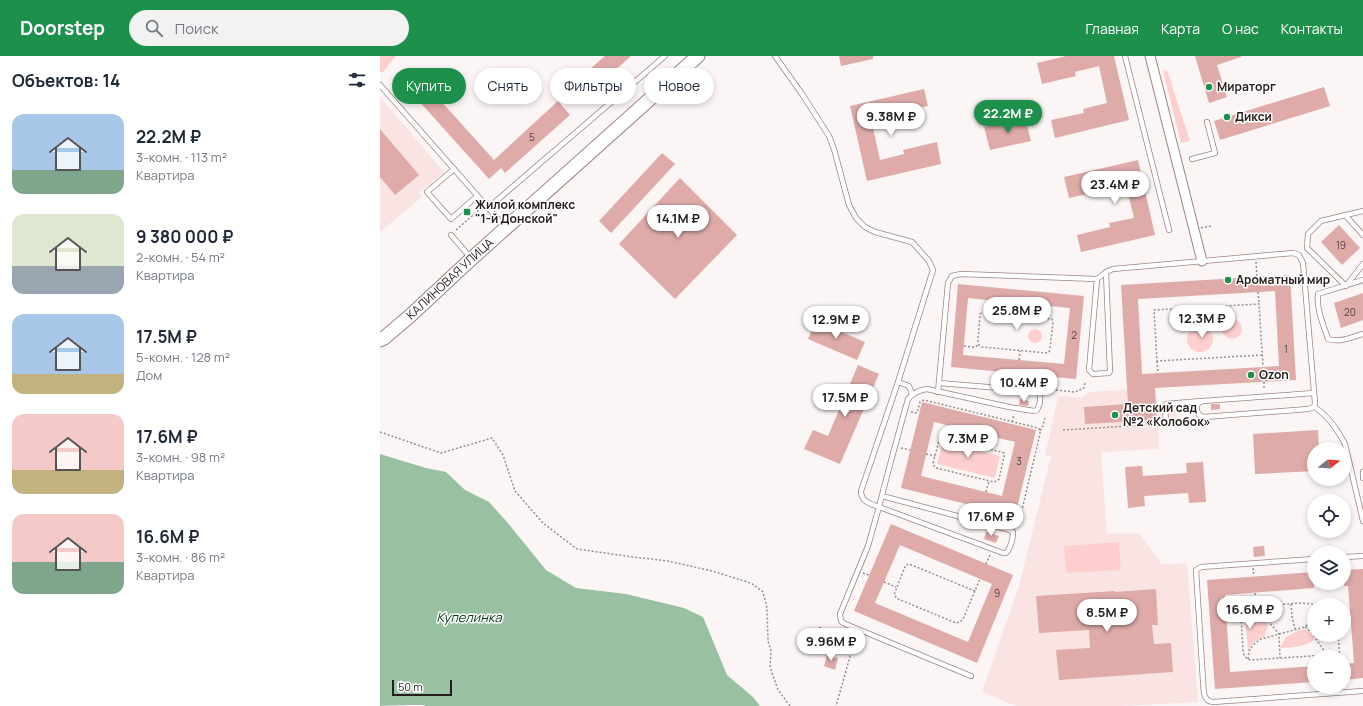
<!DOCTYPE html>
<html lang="ru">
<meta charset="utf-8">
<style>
:root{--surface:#fff;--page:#f2f2f3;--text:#1f2937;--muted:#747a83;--accent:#1d904b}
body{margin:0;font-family:Manrope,sans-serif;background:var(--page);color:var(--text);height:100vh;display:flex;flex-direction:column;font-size:15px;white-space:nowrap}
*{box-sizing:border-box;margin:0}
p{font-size:13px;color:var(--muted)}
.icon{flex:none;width:22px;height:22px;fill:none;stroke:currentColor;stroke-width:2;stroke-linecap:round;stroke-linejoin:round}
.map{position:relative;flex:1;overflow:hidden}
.side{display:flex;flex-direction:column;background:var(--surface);width:380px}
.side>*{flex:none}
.top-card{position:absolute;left:12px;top:12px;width:380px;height:36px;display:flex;gap:8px}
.needle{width:26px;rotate:73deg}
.fabs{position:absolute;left:927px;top:386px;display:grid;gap:8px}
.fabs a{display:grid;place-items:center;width:44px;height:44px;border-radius:50%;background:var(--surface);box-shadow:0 2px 6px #0003;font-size:20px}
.scale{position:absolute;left:12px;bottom:10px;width:60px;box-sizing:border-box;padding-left:4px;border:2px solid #271d1c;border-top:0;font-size:11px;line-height:14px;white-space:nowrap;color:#271d1c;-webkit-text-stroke:3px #fff;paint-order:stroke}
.price{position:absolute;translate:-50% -34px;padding:0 9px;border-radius:14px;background:#fff;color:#222;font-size:13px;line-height:26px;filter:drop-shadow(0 1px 2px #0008)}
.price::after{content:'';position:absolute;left:50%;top:24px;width:12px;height:9px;margin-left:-6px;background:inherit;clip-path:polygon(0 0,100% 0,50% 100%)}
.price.selected{background:var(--accent);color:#fff}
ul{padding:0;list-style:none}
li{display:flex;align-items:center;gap:12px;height:100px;padding:0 12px}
li span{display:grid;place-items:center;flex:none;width:112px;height:80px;border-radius:12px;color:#555}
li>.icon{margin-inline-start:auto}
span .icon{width:48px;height:48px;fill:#fffc;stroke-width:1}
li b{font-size:17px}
h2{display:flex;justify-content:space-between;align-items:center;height:48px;padding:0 12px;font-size:17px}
.pill{padding:0 14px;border-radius:18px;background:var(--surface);box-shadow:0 2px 6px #0003;font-size:14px;line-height:36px}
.pill.selected{background:var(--accent);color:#fff}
header{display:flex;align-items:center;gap:24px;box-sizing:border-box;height:56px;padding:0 20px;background:var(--accent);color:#fff}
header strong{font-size:19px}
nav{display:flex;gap:22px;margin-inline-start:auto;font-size:14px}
.search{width:280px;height:36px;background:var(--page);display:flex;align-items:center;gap:10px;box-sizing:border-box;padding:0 14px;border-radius:22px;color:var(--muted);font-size:15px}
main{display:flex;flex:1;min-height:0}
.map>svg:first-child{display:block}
.built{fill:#fae4e3}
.green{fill:#fdd0cf}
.water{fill:#9ac0a2}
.building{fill:#deaba9;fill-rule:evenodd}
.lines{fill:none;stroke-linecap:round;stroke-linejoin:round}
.lane-casing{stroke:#9d8483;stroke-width:6}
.street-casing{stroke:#9d8483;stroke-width:11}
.secondary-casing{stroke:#9d8483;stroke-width:15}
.path{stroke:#958e8d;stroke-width:1.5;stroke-dasharray:2 2;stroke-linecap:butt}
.lane{stroke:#fff;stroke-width:4.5}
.street{stroke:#fff;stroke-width:9}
.secondary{stroke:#fff;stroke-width:13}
.poi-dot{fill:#1d904b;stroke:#fff;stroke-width:1.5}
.labels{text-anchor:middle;stroke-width:3;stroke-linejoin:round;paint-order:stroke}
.number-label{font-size:10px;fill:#55403f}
.poi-label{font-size:12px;font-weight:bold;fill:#271d1c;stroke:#fff;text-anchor:start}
.street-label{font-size:12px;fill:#271d1c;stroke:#fff}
.water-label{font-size:13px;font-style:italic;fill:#063518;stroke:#fff}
</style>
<header>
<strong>Doorstep</strong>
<div class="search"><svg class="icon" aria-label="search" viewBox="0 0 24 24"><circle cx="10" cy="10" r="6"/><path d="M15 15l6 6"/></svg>Поиск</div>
<nav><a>Главная</a><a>Карта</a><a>О нас</a><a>Контакты</a></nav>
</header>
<main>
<section class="side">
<h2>Объектов: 14<svg class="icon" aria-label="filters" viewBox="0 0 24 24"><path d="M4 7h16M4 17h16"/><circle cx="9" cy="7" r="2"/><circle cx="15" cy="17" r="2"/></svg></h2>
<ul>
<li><span style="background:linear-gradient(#a9c7e8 70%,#7fa58c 0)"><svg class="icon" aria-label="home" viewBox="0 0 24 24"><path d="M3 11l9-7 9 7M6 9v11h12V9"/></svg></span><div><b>22.2M ₽</b><p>3-комн. · 113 m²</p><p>Квартира</p></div></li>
<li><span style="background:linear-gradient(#dfe7d0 65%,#9aa5b1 0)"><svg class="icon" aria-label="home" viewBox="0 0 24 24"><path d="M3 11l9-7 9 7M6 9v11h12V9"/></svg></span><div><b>9 380 000 ₽</b><p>2-комн. · 54 m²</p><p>Квартира</p></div></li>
<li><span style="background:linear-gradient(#a9c7e8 75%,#c2b280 0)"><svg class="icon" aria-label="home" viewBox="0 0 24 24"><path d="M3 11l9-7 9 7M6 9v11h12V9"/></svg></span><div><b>17.5M ₽</b><p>5-комн. · 128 m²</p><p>Дом</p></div></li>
<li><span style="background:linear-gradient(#f6c9c9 70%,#c2b280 0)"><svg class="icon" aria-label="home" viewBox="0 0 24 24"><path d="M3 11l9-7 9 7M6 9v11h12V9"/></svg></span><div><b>17.6M ₽</b><p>3-комн. · 98 m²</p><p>Квартира</p></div></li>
<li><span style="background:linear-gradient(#f6c9c9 60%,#7fa58c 0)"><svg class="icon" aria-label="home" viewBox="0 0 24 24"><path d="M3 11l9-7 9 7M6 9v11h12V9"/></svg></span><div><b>16.6M ₽</b><p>3-комн. · 86 m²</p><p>Квартира</p></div></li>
</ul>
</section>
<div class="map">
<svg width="983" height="650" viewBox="0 0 983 650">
<rect width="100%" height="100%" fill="#fbf5f5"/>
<g class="built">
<polygon points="0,41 64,116 39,137 42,141 0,176"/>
<polygon points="775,332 777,351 796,350 797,369 778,370 779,393 721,396 727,478 759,477 782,508 807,507 818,646 744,650 636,650 602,636 639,530 671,400 665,400 678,340 702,342 708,336"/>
</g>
<g class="green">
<polygon points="0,0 16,0 2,17 0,15"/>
<polygon points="787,14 810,85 801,87 783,15"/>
<circle cx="852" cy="273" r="10"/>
<circle cx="820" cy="283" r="13"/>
<circle cx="655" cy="280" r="7"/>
<polygon points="563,386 620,400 615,422 557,408"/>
<polygon points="739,486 741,514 686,517 684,490"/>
<path d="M 869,553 L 876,553 L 888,569 L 884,581 C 876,584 872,587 868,595 L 865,558 L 865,555 Z"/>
<path d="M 919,574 C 927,573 930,576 935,583 C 924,592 913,591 900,592 L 906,581 Z"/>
</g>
<path class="water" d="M 0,398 L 46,412 L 66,416 L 85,434 L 109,446 L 127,466 L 166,514 L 196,532 L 246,538 L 304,552 L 323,561 L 347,619 L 373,641 L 380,650 L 46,650 C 42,648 8,650 0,650 Z"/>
<g class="building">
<polygon points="225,0 251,0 221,27 209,14"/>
<polygon points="459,0 493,0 493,3 461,10"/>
<polygon points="686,0 734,0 749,64 675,82 671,64 704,57 703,53 727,47 719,10 695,16 696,20 662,28 657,7"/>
<polygon points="815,0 861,0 861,1 837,9 847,41 829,47"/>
<polygon points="42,24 114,104 178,45 190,59 125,117 121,112 109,123 30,35"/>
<polygon points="944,31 950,50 840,84 834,65"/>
<polygon points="544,33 548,50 507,59 508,63 492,67 500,104 524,98 523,94 557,86 561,108 487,125 470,50"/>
<polygon points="645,62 651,85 610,94 604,71"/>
<polygon points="0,73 39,119 15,139 0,121"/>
<polygon points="282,97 295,108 231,177 219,165"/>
<polygon points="758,104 775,179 701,196 697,179 730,171 729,167 754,162 745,125 721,130 722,135 689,142 684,121"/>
<polygon points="300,122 357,179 295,243 239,188"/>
<polygon points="959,169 980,192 962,209 941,186"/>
<path d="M 910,219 L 916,324 L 775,332 L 777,364 L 705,368 L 704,351 L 748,348 L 741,229 ZM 895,235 L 899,310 L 762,318 L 758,243 Z"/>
<path d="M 578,228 L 704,240 L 696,323 L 571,311 ZM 588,242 L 690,252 L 684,308 L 583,299 Z"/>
<polygon points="983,237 983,264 961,272 954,247"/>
<polygon points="436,265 485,286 477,304 428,283"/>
<polygon points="478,309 499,318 460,408 424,393 433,374 448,380"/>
<polygon points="640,343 649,345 648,350 639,349"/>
<path d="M 542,346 L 656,374 L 635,460 L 521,432 ZM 554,366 L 635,386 L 622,440 L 541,420 Z"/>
<polygon points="831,348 840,348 840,353 831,354"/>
<polygon points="938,374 939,393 934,393 934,415 875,418 873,378"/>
<polygon points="823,406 826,446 809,447 808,437 764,440 765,450 748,452 745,411 762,410 763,420 807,417 806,407"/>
<path d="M 511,468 L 633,519 L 597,607 L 474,555 ZM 520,489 L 612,528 L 588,586 L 495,547 Z"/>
<polygon points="606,476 619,480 616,487 604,483"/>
<polygon points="884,490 885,500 874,501 873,491"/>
<polygon points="983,513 983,622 964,624 964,608 974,607 968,530 964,530 964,514"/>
<polygon points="934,516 934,532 845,539 850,616 934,610 934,626 835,633 827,524"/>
<polygon points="776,533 778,569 772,569 774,588 791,587 793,616 679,624 676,594 710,592 709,574 659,577 656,540 735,535 735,536"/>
<polygon points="447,599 458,602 455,614 444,610"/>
</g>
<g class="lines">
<defs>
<g id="lane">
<path d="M 395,0 L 422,38 L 449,80 L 454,93 L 469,149 L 476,162 L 485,171 L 495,176 L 532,186 L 549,205 L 553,214 L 518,326 L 481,435 C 481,446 491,448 499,451 L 488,490 L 460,558 L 461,565 L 463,567 L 591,620"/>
<polyline points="745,0 789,174"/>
<polyline points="0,29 125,171"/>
<polyline points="812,103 835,97 827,66"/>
<polyline points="74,113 47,136 71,163 97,140"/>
<polyline points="108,152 285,0"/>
<polyline points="983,155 941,165 928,178 927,192 966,230 983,208"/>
<polyline points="965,159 983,179"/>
<polyline points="71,179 91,202"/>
<polyline points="717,223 709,314 713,318 729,317 730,315 726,216"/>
<path d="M 983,224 L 938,238 C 936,253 944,270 948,283 C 960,287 971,281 983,278"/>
<polyline points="518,326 529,330 532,338"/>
<path d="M 558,336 L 568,227 L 572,220 L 581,218 L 717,223 L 726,216 L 733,213 L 913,197 L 919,199 L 923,207 L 935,347 L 934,351 L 928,353 L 824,361 L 820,360 C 815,354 815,347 823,345 L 934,337"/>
<path d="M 934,351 C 948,359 957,373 965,388 L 983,465"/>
<polyline points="786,368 785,350 786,348 821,345"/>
<polyline points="983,416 983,422"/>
<path d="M 502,440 L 630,474 L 633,476 C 633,482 631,492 626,497 L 623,497 L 499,451 C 508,415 518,379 528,343 C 533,337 539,334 547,333 L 629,351 L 654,355 L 657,354 C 660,349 661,342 659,336 L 656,335 L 559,327"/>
<polyline points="964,501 983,500"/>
<path d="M 934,503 L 821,511 L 816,514 L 823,625 C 824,633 822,645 833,646 L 983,635"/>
</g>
<polyline id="street" points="770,0 822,205"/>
<g id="secondary">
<path id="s1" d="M 0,284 L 4,282 L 30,260 L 89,205 L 318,0"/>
</g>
</defs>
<use href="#lane" class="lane-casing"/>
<use href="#street" class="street-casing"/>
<use href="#secondary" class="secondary-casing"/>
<g class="path">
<polyline points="821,172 831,170"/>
<polyline points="76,174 100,153"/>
<polyline points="876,206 877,221"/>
<polyline points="878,236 879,248"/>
<polygon points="604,255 672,263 673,266 670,293 669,296 666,297 602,291 599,289 598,285 600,258"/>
<polyline points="584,290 593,291 599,289"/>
<polyline points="882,299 777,305 774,254 879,248 883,310"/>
<polyline points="639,304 640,295"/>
<polyline points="777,305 778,317"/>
<polyline points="884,326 884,334"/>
<polyline points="637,327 638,318"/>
<polyline points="664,333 695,336 704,332 705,326"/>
<polyline points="531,356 537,357 540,346 544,344 658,372 660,374 660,378 639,466 638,468"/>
<polyline points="632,366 634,358"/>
<polyline points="791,367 817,366"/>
<polyline points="660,374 662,373 665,362"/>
<polyline points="683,374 779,368"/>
<polyline points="0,376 61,397 112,382 123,399 135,435 163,467 197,493 253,501 288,505 332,515 371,527 383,536 387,552 388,585 391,595 390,611 398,634 410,650"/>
<polygon points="560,382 564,382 621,396 624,397 624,401 619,423 617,425 614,426 556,412 554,410 553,407 559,385"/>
<polyline points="521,392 530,394"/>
<polyline points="546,398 555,400"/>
<polyline points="606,436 609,425"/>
<polyline points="600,460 602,452"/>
<polyline points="606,508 610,499"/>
<polyline points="873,512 874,520"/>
<polyline points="483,517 489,519"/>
<polyline points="504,526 516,531"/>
<polyline points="595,535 529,508 526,509 524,513 514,539 518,543 576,567 580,566 583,563 600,523"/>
<polyline points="875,537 876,550 899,578 900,602"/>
<polyline points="911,548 912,561 915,573"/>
<path d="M 955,549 L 950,545 L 946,544 L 933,548 L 918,547 L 864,552 L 861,555 L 861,560 L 863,595 C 864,600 866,603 871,604 L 960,598"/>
<polyline points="439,571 471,597 456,650"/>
<polyline points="925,571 932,577 947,599"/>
<polyline points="958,579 960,601"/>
<polyline points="868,603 869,595 873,589 881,583 925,571 934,563"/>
</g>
<use href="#lane" class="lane"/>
<use href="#street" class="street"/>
<use href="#secondary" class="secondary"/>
</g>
<g class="poi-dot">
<circle cx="829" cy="31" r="4"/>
<circle cx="847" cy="61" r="4"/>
<rect x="83" y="152" width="8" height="8" rx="2"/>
<circle cx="848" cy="224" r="4"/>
<circle cx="871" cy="319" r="4"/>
<circle cx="735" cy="359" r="4"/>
</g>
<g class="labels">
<g class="number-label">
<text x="152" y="85">5</text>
<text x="961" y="193">19</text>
<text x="970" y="260">20</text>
<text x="694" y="283">2</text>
<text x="906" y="297">1</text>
<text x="639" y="409">3</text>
<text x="617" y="541">9</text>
</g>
<g class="poi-label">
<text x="837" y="35">Мираторг</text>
<text x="855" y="65">Дикси</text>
<text x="95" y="153">Жилой комплекс<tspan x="95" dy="14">"1-й Донской"</tspan></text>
<text x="856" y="228">Ароматный мир</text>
<text x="879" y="323">Ozon</text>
<text x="743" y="356">Детский сад<tspan x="743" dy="14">№2 «Колобок»</tspan></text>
</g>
<g class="street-label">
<text dy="4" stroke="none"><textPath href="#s1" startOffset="93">КАЛИНОВАЯ УЛИЦА</textPath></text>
</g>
<g class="water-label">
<text x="89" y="566">Купелинка</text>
</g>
</g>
</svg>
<div class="fabs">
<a><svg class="needle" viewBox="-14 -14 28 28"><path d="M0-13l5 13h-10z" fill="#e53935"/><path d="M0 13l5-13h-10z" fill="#747a83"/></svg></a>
<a><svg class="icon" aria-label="locate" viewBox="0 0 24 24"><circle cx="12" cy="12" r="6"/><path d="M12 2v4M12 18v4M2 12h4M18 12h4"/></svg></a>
<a><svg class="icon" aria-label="layers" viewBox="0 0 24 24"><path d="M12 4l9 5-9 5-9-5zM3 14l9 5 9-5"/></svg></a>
<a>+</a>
<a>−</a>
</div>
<div class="scale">50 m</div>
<b class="price selected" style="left:628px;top:78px">22.2M ₽</b>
<b class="price" style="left:511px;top:81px">9.38M ₽</b>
<b class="price" style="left:735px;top:149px">23.4M ₽</b>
<b class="price" style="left:298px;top:183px">14.1M ₽</b>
<b class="price" style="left:637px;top:275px">25.8M ₽</b>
<b class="price" style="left:822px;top:283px">12.3M ₽</b>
<b class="price" style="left:456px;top:284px">12.9M ₽</b>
<b class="price" style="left:644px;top:347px">10.4M ₽</b>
<b class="price" style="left:465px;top:362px">17.5M ₽</b>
<b class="price" style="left:588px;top:403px">7.3M ₽</b>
<b class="price" style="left:611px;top:481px">17.6M ₽</b>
<b class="price" style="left:870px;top:574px">16.6M ₽</b>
<b class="price" style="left:727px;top:577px">8.5M ₽</b>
<b class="price" style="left:451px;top:606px">9.96M ₽</b>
<div class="top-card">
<a class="pill selected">Купить</a>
<a class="pill">Снять</a>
<a class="pill">Фильтры</a>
<a class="pill">Новое</a>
</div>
</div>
</main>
